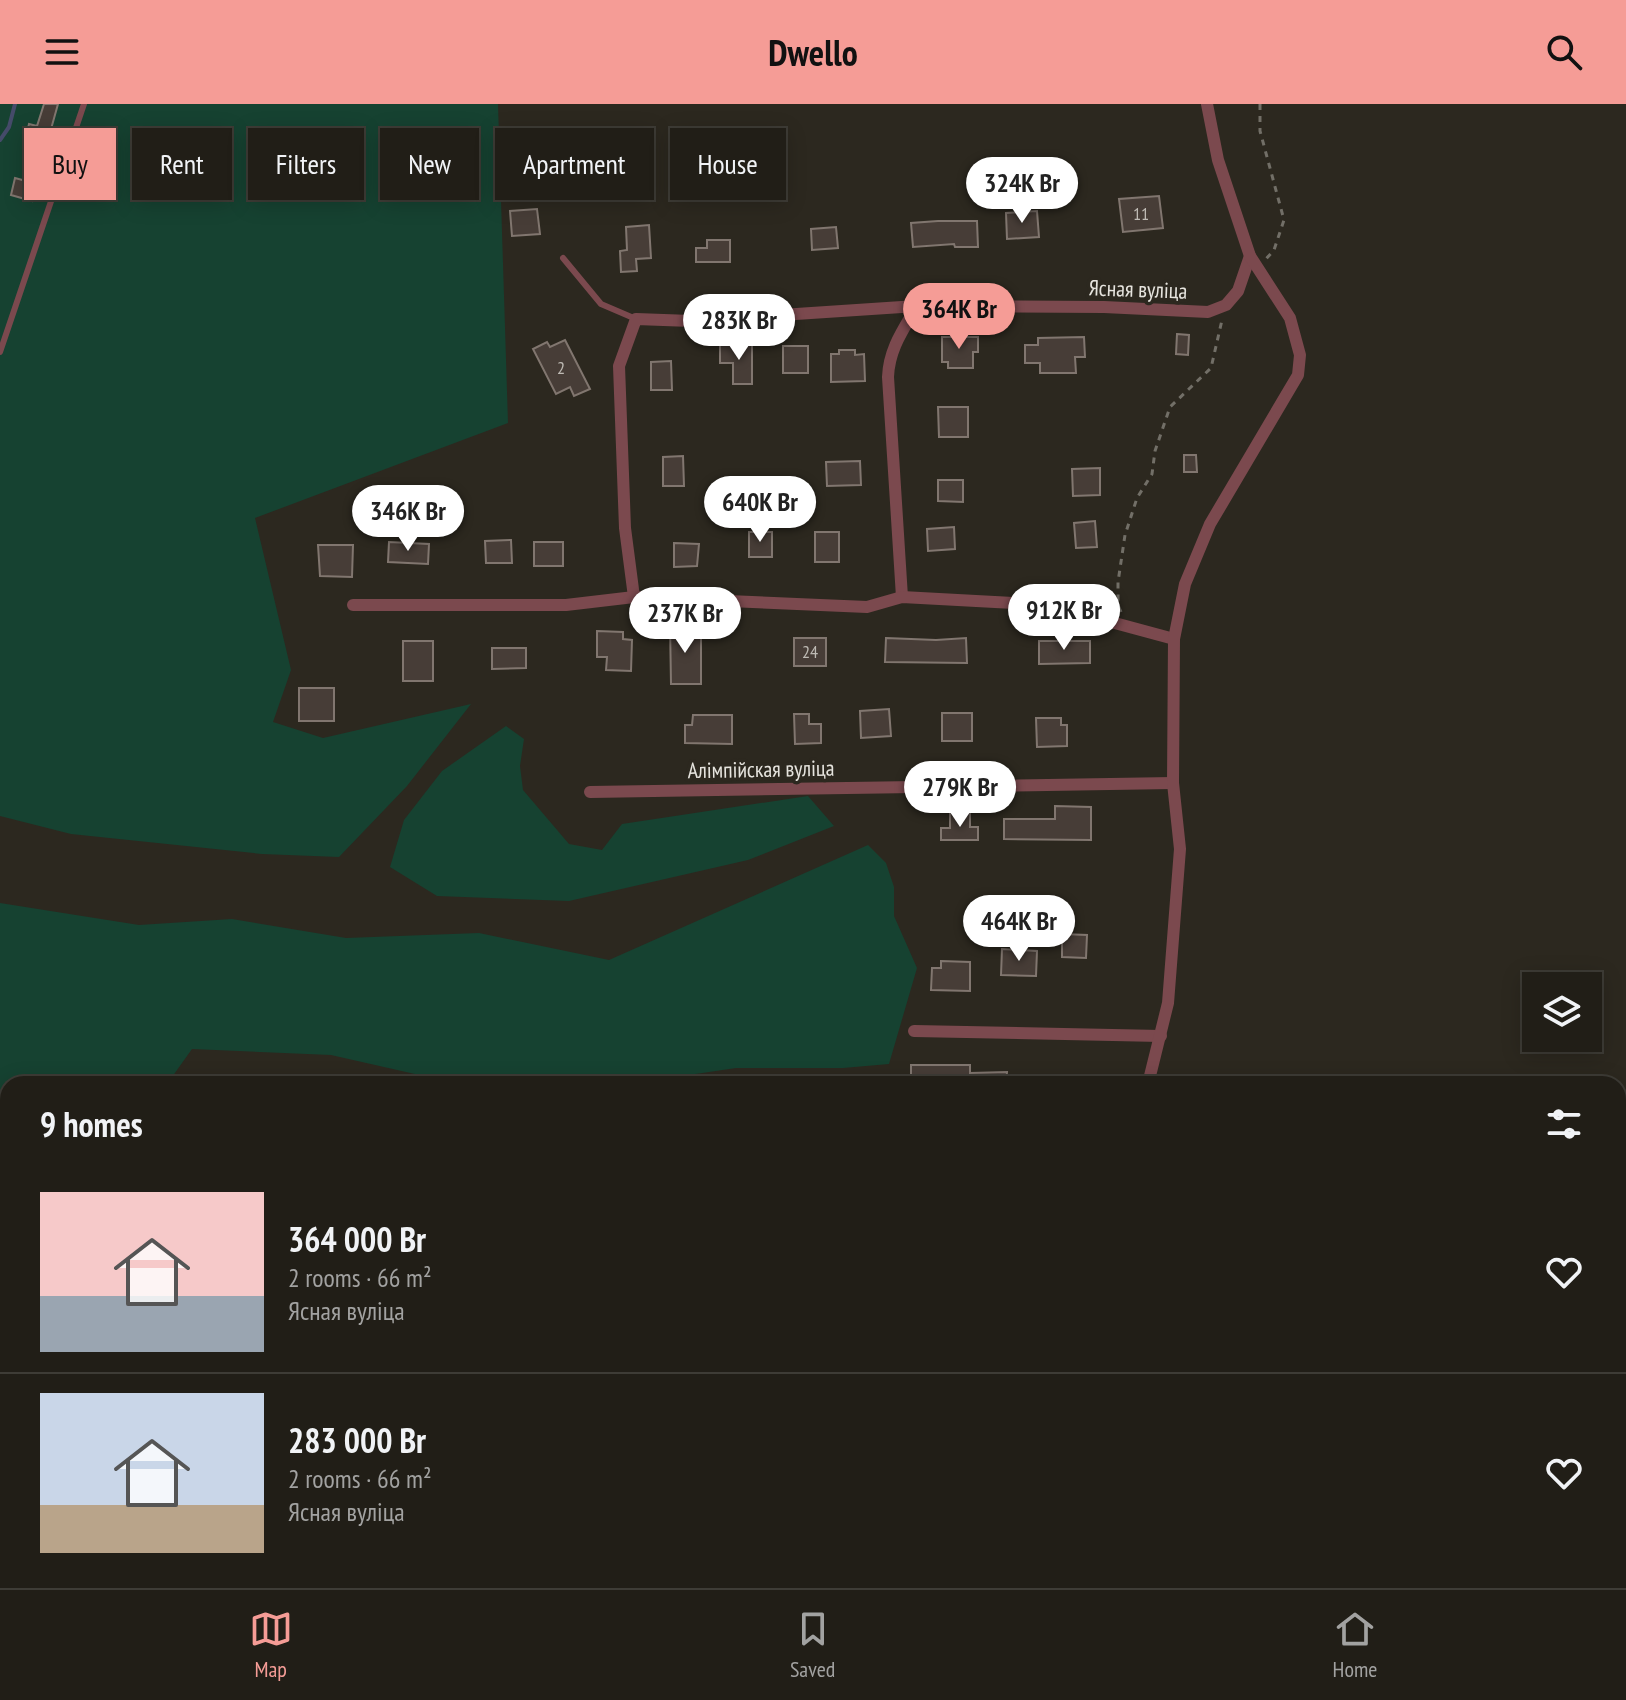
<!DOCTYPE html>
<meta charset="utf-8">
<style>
:root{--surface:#211e17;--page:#2d2b24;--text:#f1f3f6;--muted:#a2a2a1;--line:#3e3c36;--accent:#f59c96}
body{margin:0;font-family:"PT Sans Narrow",sans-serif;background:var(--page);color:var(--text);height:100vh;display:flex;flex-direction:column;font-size:30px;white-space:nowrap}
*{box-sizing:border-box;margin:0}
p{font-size:26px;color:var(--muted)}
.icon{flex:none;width:44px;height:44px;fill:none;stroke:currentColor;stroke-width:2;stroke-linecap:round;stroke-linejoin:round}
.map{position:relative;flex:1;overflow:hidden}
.panel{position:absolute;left:0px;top:972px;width:1626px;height:512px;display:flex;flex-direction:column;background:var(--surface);border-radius:24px 24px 0 0;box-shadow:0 4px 20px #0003,0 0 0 2px var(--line)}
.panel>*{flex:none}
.banner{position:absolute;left:24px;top:24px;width:800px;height:72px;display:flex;gap:16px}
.tools{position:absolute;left:1522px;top:868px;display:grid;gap:16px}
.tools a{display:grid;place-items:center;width:80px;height:80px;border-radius:0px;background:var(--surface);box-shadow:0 4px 20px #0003,0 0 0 2px var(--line);font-size:40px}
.price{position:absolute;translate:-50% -68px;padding:0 18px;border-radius:28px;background:#fff;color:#222;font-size:26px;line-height:52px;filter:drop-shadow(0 2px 4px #0008)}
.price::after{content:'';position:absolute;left:50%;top:48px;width:24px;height:18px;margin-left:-12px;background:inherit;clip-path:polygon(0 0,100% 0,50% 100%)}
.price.selected{background:var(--accent);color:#111}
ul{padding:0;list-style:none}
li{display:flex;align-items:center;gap:24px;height:200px;padding:0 40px}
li+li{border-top:2px solid var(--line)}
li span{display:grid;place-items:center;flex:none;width:224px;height:160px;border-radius:0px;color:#555}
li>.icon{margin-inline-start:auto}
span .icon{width:96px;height:96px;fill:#fffc;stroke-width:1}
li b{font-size:34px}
h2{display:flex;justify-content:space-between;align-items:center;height:96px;padding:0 40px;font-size:34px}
.chip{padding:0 28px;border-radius:0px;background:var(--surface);box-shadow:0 4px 20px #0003,0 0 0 2px var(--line);font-size:28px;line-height:72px}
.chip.selected{background:var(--accent);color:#111}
header{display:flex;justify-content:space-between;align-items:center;height:104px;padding:0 40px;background:var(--accent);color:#111;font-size:36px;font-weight:700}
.tabs{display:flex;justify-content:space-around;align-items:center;height:112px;border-top:2px solid var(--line);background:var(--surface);font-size:22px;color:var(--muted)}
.tabs a{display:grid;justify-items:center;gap:4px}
.tabs .selected{color:var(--accent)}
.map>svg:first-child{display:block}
.green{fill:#164231}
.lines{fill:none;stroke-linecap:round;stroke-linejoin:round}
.stream{stroke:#454b6a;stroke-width:4}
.building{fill:#473d37;stroke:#81766f;stroke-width:2}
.path{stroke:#726f67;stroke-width:3;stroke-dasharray:6 6;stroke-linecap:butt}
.lane{stroke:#7b494e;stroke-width:6}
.street{stroke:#7b494e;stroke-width:12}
.labels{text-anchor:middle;stroke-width:7;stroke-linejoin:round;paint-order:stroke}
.number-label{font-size:18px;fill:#bebab4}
.street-label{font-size:22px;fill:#e6e4de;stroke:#2c281f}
</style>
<header><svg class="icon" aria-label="menu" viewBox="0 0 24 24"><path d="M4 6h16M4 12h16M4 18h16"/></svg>Dwello<svg class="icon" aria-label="search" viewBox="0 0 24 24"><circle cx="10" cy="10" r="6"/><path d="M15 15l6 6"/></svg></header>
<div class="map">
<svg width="1626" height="1484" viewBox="0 0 1626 1484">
<rect width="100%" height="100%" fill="#2c281f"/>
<g class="green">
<polygon points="0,0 498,0 508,319 255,414 291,566 273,618 323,634 471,600 407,682 339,753 262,750 71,730 0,712"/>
<polygon points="506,622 524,635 520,662 523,686 569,740 602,746 622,720 808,692 834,722 748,756 569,797 437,792 390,763 404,716 442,667"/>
<polygon points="868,741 886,759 894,783 894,812 917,864 889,960 843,964 736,964 628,980 459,980 331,951 192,945 167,980 8,980 8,1476 965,1476 962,1484 926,1484 908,1477 922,1484 0,1484 0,799 139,821 232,815 346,834 479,829 609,856"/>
</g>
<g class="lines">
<polyline class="stream" points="0,36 9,23 15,0"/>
</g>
<g class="building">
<polygon points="44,0 58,0 46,43 25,37 29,20 37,22"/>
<polygon points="15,74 37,80 32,97 11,91"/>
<polygon points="1159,92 1163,124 1123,128 1119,95"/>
<polygon points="537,105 540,130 512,132 510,107"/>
<polygon points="1037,107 1039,133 1007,135 1006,109"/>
<polygon points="938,117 977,117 978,143 955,143 954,140 913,143 911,119"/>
<polygon points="649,121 651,154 636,155 637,167 621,168 620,147 627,146 626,123"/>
<polygon points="836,123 838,144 812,146 811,125"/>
<polygon points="707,136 730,136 730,158 696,158 696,144 707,144"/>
<polygon points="1177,230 1189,231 1188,251 1176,250"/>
<polygon points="942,233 978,233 978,248 973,248 973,264 948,264 948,258 942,258"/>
<polygon points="1084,233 1085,253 1075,253 1076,269 1040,269 1040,259 1025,259 1025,241 1038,241 1038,234"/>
<polygon points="565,236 590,285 574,292 570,283 556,290 533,245 547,238 550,243"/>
<polygon points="720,241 752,241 752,280 733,280 733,259 720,259"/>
<rect x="783" y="242" width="25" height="27"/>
<polygon points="839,246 855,246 855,251 864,250 865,277 831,278 831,250 839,250"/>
<polygon points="671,257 672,286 651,286 651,258"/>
<polygon points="938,303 968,303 968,333 939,333"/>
<polygon points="1184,351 1196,351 1197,368 1184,368"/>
<polygon points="683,352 684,382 663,382 663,353"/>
<polygon points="860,357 861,381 827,382 826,358"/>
<polygon points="1100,364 1100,391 1073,392 1072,365"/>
<polygon points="938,376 963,376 963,398 938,397"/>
<polygon points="1095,417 1097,443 1076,444 1074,419"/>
<polygon points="954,423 955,445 928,447 927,425"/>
<rect x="749" y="428" width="23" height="25"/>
<rect x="815" y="428" width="24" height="30"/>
<polygon points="511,436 512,459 486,459 485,437"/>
<polygon points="389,438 429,440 428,460 388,458"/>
<rect x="534" y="438" width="29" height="24"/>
<polygon points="674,439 699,440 697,462 674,463"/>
<polygon points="318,441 353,441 352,473 320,472"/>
<polygon points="670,520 695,520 695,531 701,531 701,580 671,580"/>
<polygon points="597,527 623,528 623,535 632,536 631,567 606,566 607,553 597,553"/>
<rect x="794" y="534" width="32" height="28"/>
<polygon points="886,534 936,536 966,534 967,559 885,558"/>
<rect x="403" y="537" width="30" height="40"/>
<polygon points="1039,537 1090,537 1090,559 1039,560"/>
<polygon points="492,544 526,544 526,564 492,565"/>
<rect x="299" y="584" width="35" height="33"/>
<polygon points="889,605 891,632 861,634 860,607"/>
<rect x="942" y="609" width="30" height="28"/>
<polygon points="794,610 809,610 809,620 821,620 821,639 795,640"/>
<polygon points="693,611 732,611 732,640 685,639 685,621 692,621"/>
<polygon points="1036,614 1061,614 1061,621 1067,621 1067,642 1037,643"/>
<polygon points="1055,702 1091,703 1091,736 1004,735 1004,715 1055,715"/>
<polygon points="950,709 970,709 970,723 978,723 978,736 941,736 941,724 950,724"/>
<polygon points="1062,830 1087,831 1086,854 1062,853"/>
<polygon points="1002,845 1037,847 1036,872 1001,871"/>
<polygon points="941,857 970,858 970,887 931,886 932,864 941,864"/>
<polygon points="911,961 970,961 970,969 1007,968 1006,980 911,980"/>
</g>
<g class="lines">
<g class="path">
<polyline points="1260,0 1260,27 1284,116 1274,146 1266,155"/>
<polyline points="1121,508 1118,501 1118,478 1125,431 1137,394 1152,370 1155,347 1170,303 1211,264 1222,216"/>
<polyline points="1618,1011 1626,1012"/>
</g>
<g class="lane">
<polyline points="563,154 601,200 636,215"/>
<polyline points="0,248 84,0"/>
<polyline points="0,1413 8,1399"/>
<polyline points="469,1476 510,1484"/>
</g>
<g class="street">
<polyline points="634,493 625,424 619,262 636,215 691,217 917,202 1104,203 1208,208 1226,201 1238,187 1250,152"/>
<path d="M 902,493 L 888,273 C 889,245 903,226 917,202"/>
<polyline points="353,501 566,501 634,493 867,503 902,493 1048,501 1174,535"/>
<polyline points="590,688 1173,679"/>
<polyline points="914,927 1161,932"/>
<polyline points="1148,980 1168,899 1180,745 1173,679 1174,535 1185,480 1210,420 1298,271 1300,251 1290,214 1250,152 1218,56 1207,0"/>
<polyline points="0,1114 8,1123"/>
<polyline points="978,1484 981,1476"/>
</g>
</g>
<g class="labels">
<g class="number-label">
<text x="1141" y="116">11</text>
<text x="561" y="270">2</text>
<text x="810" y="554">24</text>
</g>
<g class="street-label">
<text transform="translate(1138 185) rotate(2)" y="8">Ясная вуліца</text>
<text transform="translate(761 665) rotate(-1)" y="8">Алімпійская вуліца</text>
</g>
</g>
</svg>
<div class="tools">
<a><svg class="icon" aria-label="layers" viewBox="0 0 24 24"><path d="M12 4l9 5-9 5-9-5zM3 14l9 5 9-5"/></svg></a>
</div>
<b class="price" style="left:1022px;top:121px">324K Br</b>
<b class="price selected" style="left:959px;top:247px">364K Br</b>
<b class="price" style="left:739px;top:258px">283K Br</b>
<b class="price" style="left:760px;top:440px">640K Br</b>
<b class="price" style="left:408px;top:449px">346K Br</b>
<b class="price" style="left:1064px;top:548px">912K Br</b>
<b class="price" style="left:685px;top:551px">237K Br</b>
<b class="price" style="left:960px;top:725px">279K Br</b>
<b class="price" style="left:1019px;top:859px">464K Br</b>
<div class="banner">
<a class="chip selected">Buy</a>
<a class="chip">Rent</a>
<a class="chip">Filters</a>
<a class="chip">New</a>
<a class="chip">Apartment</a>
<a class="chip">House</a>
</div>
<section class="panel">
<h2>9 homes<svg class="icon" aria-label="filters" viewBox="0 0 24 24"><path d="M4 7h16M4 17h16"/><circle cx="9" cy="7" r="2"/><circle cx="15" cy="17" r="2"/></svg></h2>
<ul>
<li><span style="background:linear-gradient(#f6c9c9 65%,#9aa5b1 0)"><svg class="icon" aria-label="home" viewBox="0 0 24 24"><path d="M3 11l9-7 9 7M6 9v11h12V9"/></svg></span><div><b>364 000 Br</b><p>2 rooms · 66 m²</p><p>Ясная вуліца</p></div><svg class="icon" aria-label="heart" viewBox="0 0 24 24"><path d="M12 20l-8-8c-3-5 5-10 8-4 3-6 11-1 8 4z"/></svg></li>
<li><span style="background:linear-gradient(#c9d6e8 70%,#b9a48a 0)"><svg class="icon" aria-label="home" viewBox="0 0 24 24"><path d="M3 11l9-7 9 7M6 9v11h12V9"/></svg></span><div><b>283 000 Br</b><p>2 rooms · 66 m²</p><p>Ясная вуліца</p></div><svg class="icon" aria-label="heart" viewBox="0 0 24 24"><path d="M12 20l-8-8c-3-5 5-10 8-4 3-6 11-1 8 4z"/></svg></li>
</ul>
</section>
</div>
<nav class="tabs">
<a class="selected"><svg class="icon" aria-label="map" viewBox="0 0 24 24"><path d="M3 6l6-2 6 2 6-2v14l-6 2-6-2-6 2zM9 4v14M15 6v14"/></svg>Map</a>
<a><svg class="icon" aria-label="saved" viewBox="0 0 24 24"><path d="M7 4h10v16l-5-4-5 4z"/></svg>Saved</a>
<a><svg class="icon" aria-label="home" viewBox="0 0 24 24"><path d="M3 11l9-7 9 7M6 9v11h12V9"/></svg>Home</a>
</nav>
